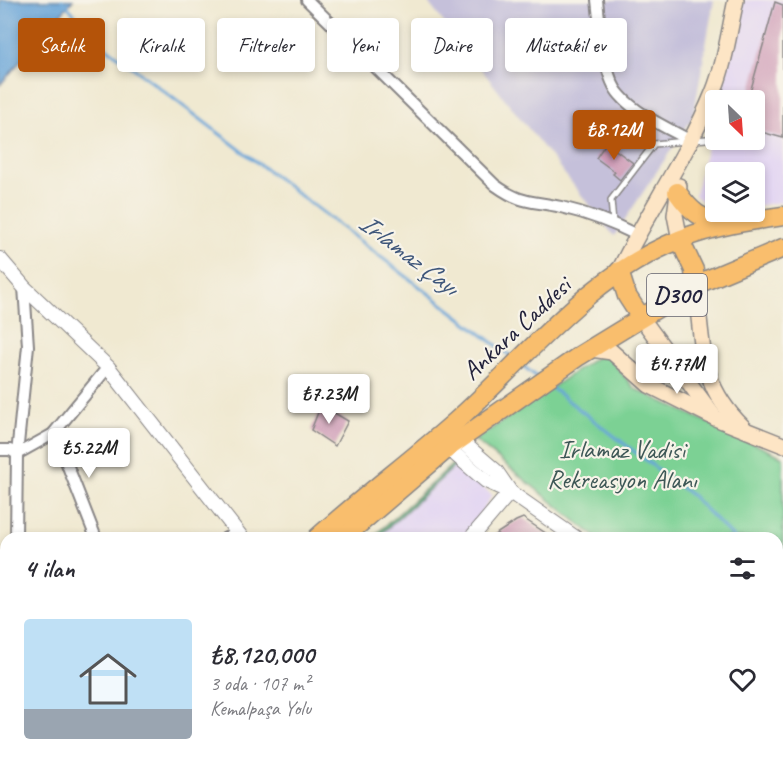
<!DOCTYPE html>
<html lang="tr">
<meta charset="utf-8">
<style>
:root{--surface:#fff;--page:#f2f2f3;--text:#2b2b33;--muted:#7c7c81;--line:#e1e1e2;--accent:#b45309}
body{margin:0;font-family:Caveat,sans-serif;background:var(--page);color:var(--text);height:100vh;display:flex;flex-direction:column;font-size:22px;white-space:nowrap}
*{box-sizing:border-box;margin:0}
p{font-size:20px;color:var(--muted)}
.icon{flex:none;width:33px;height:33px;fill:none;stroke:currentColor;stroke-width:2;stroke-linecap:round;stroke-linejoin:round}
.map{position:relative;flex:1;overflow:hidden}
.details{position:absolute;left:0px;top:532px;width:783px;height:236px;display:flex;flex-direction:column;background:var(--surface);border-radius:18px 18px 0 0;box-shadow:0 3px 9px #0003}
.details>*{flex:none}
.hud{position:absolute;left:18px;top:18px;width:747px;height:54px;display:flex;gap:12px}
.needle{width:39px;rotate:155deg}
.fabs{position:absolute;left:705px;top:90px;display:grid;gap:12px}
.fabs a{display:grid;place-items:center;width:60px;height:60px;border-radius:6px;background:var(--surface);box-shadow:0 3px 9px #0003;font-size:30px}
.price{position:absolute;translate:-50% -51px;padding:0 14px;border-radius:6px;background:#fff;color:#222;font-size:20px;line-height:39px;filter:drop-shadow(0 2px 3px #0008)}
.price::after{content:'';position:absolute;left:50%;top:36px;width:18px;height:14px;margin-left:-9px;background:inherit;clip-path:polygon(0 0,100% 0,50% 100%)}
.price.selected{background:var(--accent);color:#fff}
ul{padding:0;list-style:none}
li{display:flex;align-items:center;gap:18px;height:150px;padding:0 24px}
li+li{border-top:2px solid var(--line)}
li span{display:grid;place-items:center;flex:none;width:168px;height:120px;border-radius:6px;color:#555}
li>.icon{margin-inline-start:auto}
span .icon{width:72px;height:72px;fill:#fffc;stroke-width:1}
li b{font-size:26px}
h2{display:flex;justify-content:space-between;align-items:center;height:72px;padding:0 24px;font-size:26px}
.chip{padding:0 21px;border-radius:6px;background:var(--surface);box-shadow:0 3px 9px #0003;font-size:21px;line-height:54px}
.chip.selected{background:var(--accent);color:#fff}
.map>svg:first-child{display:block}
.built{fill:#e2d4f3}
.industrial{fill:#c5c0da}
.green{fill:#7bd194;stroke:#4e7a68;stroke-width:1.5}
.forest{fill:#64b37e;stroke:#436a5c;stroke-width:1.5}
.water{fill:#67a4d8;stroke:#44638a;stroke-width:1.5}
.lines{fill:none;stroke-linecap:round;stroke-linejoin:round}
.stream{stroke:#67a4d8;stroke-width:3}
.building{fill:#ce9ab6}
.service-casing{stroke:#898686;stroke-width:8}
.minor-casing{stroke:#898686;stroke-width:14}
.tertiary-casing{stroke:#898686;stroke-width:16}
.secondary-casing{stroke:#898686;stroke-width:18}
.trunk-casing{stroke:#898686;stroke-width:21}
.service{stroke:#fff;stroke-width:5}
.minor{stroke:#fff;stroke-width:10}
.tertiary{stroke:#fff;stroke-width:14}
.secondary{stroke:#fde5c5;stroke-width:15}
.trunk{stroke:#f9be6d;stroke-width:18}
.labels{text-anchor:middle;stroke-width:4.5;stroke-linejoin:round;paint-order:stroke}
.shield{fill:#f7f3e8;stroke:#62616f;stroke-width:1.5}
.shield-label{font-size:24px;font-weight:bold;fill:#22223b}
.street-label{font-size:26px;fill:#22223b;stroke:#f7f3e8}
.park-label{font-size:26px;fill:#3d5756;stroke:#f7f3e8}
.water-label{font-size:27px;font-style:italic;fill:#3e567a;stroke:#f7f3e8}
</style>
<div class="map">
<svg width="783" height="767" viewBox="0 0 783 767">
<rect width="100%" height="100%" fill="#f7f3e8"/>
<filter id="ink" filterUnits="userSpaceOnUse"><feTurbulence type="fractalNoise" baseFrequency=".0167" numOctaves="2"/><feDisplacementMap in="SourceGraphic" scale="12" xChannelSelector="R" yChannelSelector="G"/><feConvolveMatrix kernelMatrix="1 2 1 2 8 2 1 2 1" color-interpolation-filters="sRGB"/></filter>
<filter id="wash" filterUnits="userSpaceOnUse"><feTurbulence type="fractalNoise" baseFrequency=".008" numOctaves="4" result="noise"/><feDisplacementMap in="SourceGraphic" scale="24" xChannelSelector="R" yChannelSelector="G"/><feGaussianBlur stdDeviation="1.35" result="paint"/><feColorMatrix in="noise" values="0 0 0 0 0 0 0 0 0 0 0 0 0 0 0 0 0 1.4 0 .05"/><feComposite in="paint" operator="in"/></filter>
<g filter="url(#wash)">
<rect width="100%" height="100%" fill="#f0e9d1"/>
<g class="built">
<polygon points="739,0 783,0 783,202 755,206 754,172 716,172 716,212 719,212 714,212 695,195 715,115 716,140 754,140 754,100 719,100 729,61"/>
<polygon points="454,463 492,495 466,538 372,538"/>
</g>
<polygon class="industrial" points="426,0 714,0 693,117 614,236"/>
<polygon class="green" points="603,356 610,359 635,389 783,457 783,767 777,760 777,538 597,538 475,440 595,358"/>
<polygon class="forest" points="454,463 456,465 377,538 372,538"/>
<polygon class="water" points="0,0 73,0 0,85"/>
<g class="lines">
<g class="stream">
<polyline points="62,0 97,40 513,358"/>
<polyline points="523,366 537,377"/>
<polyline points="549,386 691,495 734,538"/>
<polyline points="777,583 783,589"/>
</g>
</g>
<g id="blocks">
<g class="building">
<polygon points="775,2 783,5 783,138 754,130 754,100 748,100"/>
<polygon points="606,143 633,163 620,180 613,174 615,172 596,158"/>
<polygon points="321,405 348,421 335,446 311,430"/>
<polygon points="523,518 553,538 490,538 516,521"/>
</g>
</g>
</g>
<g filter="url(#ink)">
<use href="#blocks" fill-opacity="0" stroke="#898686" stroke-width="1.5"/>
<g class="lines">
<defs>
<polyline id="service" points="613,223 611,200 654,144 716,138"/>
<g id="minor">
<path d="M 307,0 L 495,185 C 523,205 530,200 561,207 C 587,213 613,223 637,235"/>
<path d="M 597,0 C 600,25 603,77 620,95 C 637,115 668,128 691,141"/>
<polyline points="53,434 58,441 96,538"/>
<polyline points="0,450 10,450 17,454"/>
<polyline points="17,454 53,434 108,367"/>
<polyline points="16,538 17,454 28,346 24,287"/>
<polyline points="226,538 238,534"/>
<polyline points="0,591 6,591"/>
<polyline points="137,767 139,762"/>
<polyline points="200,767 205,762"/>
<polyline points="389,767 393,762"/>
<polyline points="462,767 466,762"/>
<polyline points="522,767 527,762"/>
<polyline points="598,767 602,762"/>
</g>
<g id="tertiary">
<polyline points="0,259 24,287 108,367 242,538"/>
<polyline points="460,440 496,471 509,490"/>
<polyline points="448,448 486,481 510,492 576,538"/>
<polyline points="471,538 510,492"/>
<polyline points="772,762 775,767"/>
<polyline points="316,767 321,762"/>
</g>
<g id="secondary">
<polyline points="679,186 675,215 680,240"/>
<path d="M 619,271 C 648,211 687,156 713,93 C 725,64 729,31 736,0"/>
<path d="M 695,285 C 704,343 697,383 743,427"/>
<polyline points="640,316 715,418 783,445"/>
<polyline points="591,349 612,352 649,385 711,416"/>
<polyline points="422,762 428,767"/>
<polyline points="445,762 452,767"/>
</g>
<g id="trunk">
<path d="M 677,192 C 691,212 701,220 725,223"/>
<polyline points="680,240 694,270 695,285"/>
<polyline points="619,271 627,296 640,316"/>
<path d="M 317,538 C 362,497 411,461 456,421 C 529,356 587,276 681,239 C 714,226 748,221 783,216"/>
<polyline points="343,538 448,448 579,356 695,285 783,248"/>
<polyline points="48,767 54,762"/>
<polyline points="69,767 74,762"/>
<polyline points="89,767 95,762"/>
<polyline points="113,767 118,762"/>
</g>
</defs>
<use href="#service" class="service-casing"/>
<use href="#minor" class="minor-casing"/>
<use href="#tertiary" class="tertiary-casing"/>
<use href="#secondary" class="secondary-casing"/>
<use href="#trunk" class="trunk-casing"/>
<use href="#service" class="service"/>
<use href="#minor" class="minor"/>
<use href="#tertiary" class="tertiary"/>
<use href="#secondary" class="secondary"/>
<use href="#trunk" class="trunk"/>
</g>
</g>
<g class="labels">
<rect class="shield" x="647" y="274" width="60" height="42" rx="4.5"/>
<g class="shield-label">
<text x="677" y="303">D300</text>
</g>
<g class="street-label">
<text transform="translate(516 328) rotate(-43)" y="9">Ankara Caddesi</text>
</g>
<g class="park-label">
<text x="622" y="458">Irlamaz Vadisi<tspan x="622" dy="30">Rekreasyon Alanı</tspan></text>
</g>
<g class="water-label">
<text transform="translate(409 254) rotate(37)" y="9">Irlamaz Çayı</text>
</g>
</g>
</svg>
<div class="fabs">
<a><svg class="needle" viewBox="-14 -14 28 28"><path d="M0-13l5 13h-10z" fill="#e53935"/><path d="M0 13l5-13h-10z" fill="#7c7c81"/></svg></a>
<a><svg class="icon" aria-label="layers" viewBox="0 0 24 24"><path d="M12 4l9 5-9 5-9-5zM3 14l9 5 9-5"/></svg></a>
</div>
<b class="price selected" style="left:614px;top:161px">₺8.12M</b>
<b class="price" style="left:677px;top:395px">₺4.77M</b>
<b class="price" style="left:329px;top:425px">₺7.23M</b>
<b class="price" style="left:89px;top:479px">₺5.22M</b>
<div class="hud">
<a class="chip selected">Satılık</a>
<a class="chip">Kiralık</a>
<a class="chip">Filtreler</a>
<a class="chip">Yeni</a>
<a class="chip">Daire</a>
<a class="chip">Müstakil ev</a>
</div>
<section class="details">
<h2>4 ilan<svg class="icon" aria-label="filters" viewBox="0 0 24 24"><path d="M4 7h16M4 17h16"/><circle cx="9" cy="7" r="2"/><circle cx="15" cy="17" r="2"/></svg></h2>
<ul>
<li><span style="background:linear-gradient(#bfe0f5 75%,#9aa5b1 0)"><svg class="icon" aria-label="home" viewBox="0 0 24 24"><path d="M3 11l9-7 9 7M6 9v11h12V9"/></svg></span><div><b>₺8,120,000</b><p>3 oda · 107 m²</p><p>Kemalpaşa Yolu</p></div><svg class="icon" aria-label="heart" viewBox="0 0 24 24"><path d="M12 20l-8-8c-3-5 5-10 8-4 3-6 11-1 8 4z"/></svg></li>
</ul>
</section>
</div>
